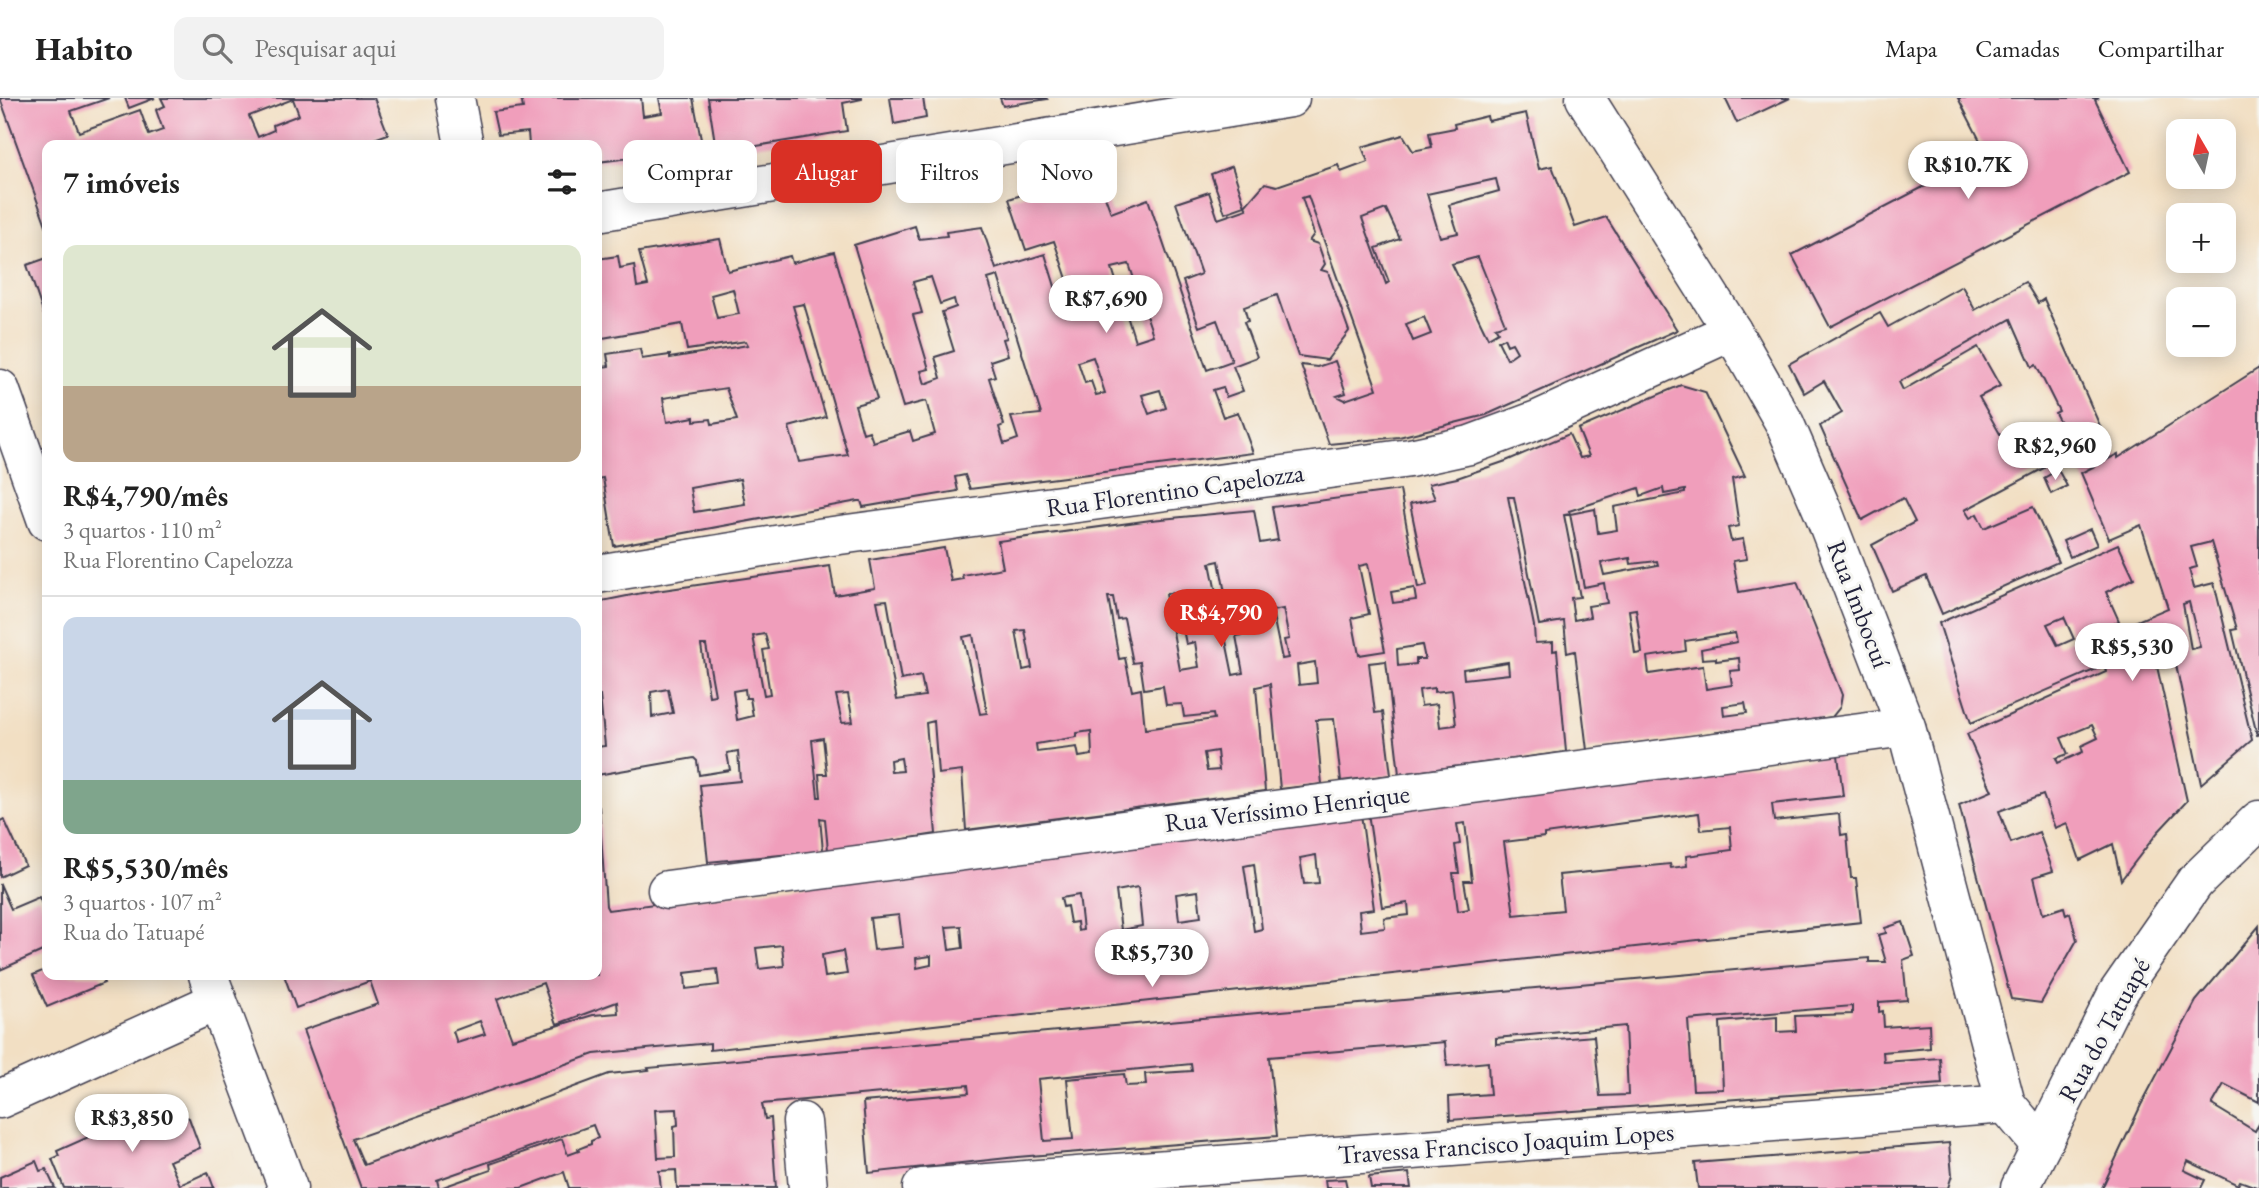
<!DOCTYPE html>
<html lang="pt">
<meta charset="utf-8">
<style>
:root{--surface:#fff;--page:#f2f2f2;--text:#222;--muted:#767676;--line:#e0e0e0;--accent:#d93025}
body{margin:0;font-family:"EB Garamond",serif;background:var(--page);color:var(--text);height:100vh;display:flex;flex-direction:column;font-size:26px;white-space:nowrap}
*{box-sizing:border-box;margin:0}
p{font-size:23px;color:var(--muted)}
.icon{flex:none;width:38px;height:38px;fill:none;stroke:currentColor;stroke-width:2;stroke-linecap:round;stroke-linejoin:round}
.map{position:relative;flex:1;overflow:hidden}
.sheet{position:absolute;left:42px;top:42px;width:560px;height:840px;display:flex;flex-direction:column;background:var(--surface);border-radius:14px;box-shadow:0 4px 18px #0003}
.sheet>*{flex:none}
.top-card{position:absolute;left:623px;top:42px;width:665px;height:63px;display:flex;gap:14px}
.needle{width:46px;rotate:351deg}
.controls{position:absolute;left:2166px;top:21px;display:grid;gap:14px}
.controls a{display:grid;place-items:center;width:70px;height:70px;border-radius:14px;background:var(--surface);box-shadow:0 4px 18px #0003;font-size:35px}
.price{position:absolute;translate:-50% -60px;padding:0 16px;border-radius:24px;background:#fff;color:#222;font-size:23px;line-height:46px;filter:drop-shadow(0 2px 4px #0008)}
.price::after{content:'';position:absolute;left:50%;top:42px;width:21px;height:16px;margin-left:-10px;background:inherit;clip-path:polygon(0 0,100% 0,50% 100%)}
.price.current{background:var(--accent);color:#fff}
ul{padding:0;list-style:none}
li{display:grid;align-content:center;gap:14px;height:371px;padding:0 21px}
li+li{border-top:2px solid var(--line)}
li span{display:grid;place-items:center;height:217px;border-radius:14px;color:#555}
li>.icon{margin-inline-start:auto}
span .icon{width:126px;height:126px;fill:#fffc;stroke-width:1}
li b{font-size:30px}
h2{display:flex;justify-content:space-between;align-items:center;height:84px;padding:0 21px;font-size:30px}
.pill{padding:0 24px;border-radius:14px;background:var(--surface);box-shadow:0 4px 18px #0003;font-size:24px;line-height:63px}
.pill.current{background:var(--accent);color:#fff}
header{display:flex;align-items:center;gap:42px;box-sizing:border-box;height:98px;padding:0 35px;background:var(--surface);border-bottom:2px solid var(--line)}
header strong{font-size:33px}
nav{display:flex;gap:38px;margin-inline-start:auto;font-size:24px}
.search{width:490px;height:63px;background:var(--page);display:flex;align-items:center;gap:18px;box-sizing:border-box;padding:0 24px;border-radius:14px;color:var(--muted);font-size:26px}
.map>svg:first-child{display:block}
.building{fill:#f09ebb;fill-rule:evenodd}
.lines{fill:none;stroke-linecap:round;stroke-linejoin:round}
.minor-casing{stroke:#413e4f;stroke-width:41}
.minor{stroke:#fff;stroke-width:38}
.labels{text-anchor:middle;stroke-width:6;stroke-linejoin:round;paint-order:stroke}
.street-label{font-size:26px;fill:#22223b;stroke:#f6f6f2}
</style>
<header>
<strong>Habito</strong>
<div class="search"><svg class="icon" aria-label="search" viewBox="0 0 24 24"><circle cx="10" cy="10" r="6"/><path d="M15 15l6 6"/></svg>Pesquisar aqui</div>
<nav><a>Mapa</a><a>Camadas</a><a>Compartilhar</a></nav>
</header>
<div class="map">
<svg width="2259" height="1090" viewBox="0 0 2259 1090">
<rect width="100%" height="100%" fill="#f6f6f2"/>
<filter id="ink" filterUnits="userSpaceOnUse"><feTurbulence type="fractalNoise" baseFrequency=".0143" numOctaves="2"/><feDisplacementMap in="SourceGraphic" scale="14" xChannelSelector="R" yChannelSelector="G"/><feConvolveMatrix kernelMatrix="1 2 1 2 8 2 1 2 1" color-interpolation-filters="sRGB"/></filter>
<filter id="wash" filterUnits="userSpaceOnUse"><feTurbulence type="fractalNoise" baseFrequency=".00686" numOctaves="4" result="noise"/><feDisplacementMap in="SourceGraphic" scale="28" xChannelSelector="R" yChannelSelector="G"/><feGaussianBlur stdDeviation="1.57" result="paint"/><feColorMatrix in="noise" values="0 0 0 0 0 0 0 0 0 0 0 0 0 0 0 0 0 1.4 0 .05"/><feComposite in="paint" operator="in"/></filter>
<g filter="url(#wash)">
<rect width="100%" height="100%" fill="#f2dfc3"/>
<g id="blocks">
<g class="building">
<path d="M 0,0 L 109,0 L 71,13 L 79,34 L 140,12 L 149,37 L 163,32 L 156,12 L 165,8 L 161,0 L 374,0 L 388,36 L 374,41 L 377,47 L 47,47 L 47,130 ZM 293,1 L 299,17 L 273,27 L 274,32 L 258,39 L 249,18 Z"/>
<polygon points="125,0 155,0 129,10"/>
<polygon points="521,0 641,0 643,18 662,15 659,0 693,0 704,57 673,62 671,47 661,48 663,56 597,64 597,47 529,47 528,34 498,37 493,14 523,10"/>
<polygon points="708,0 862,0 862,1 843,5 847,33 720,54 716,51"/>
<polygon points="890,0 923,0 926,20 894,26"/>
<polygon points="1000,0 1046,0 1047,1 1003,8"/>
<polygon points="1725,0 1790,0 1737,25"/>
<polygon points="1958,0 2099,0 2095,2 2130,74 1830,229 1792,157 1987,56"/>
<path d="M 1526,15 L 1539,71 L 1552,68 L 1575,129 L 1606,119 L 1677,232 L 1486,317 L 1399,339 L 1329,346 L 1301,267 L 1317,269 L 1335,263 L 1346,295 L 1337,298 L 1345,302 L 1377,291 L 1308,98 L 1302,100 L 1314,136 L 1309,143 L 1318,146 L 1325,166 L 1321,172 L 1328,174 L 1349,233 L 1327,262 L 1298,258 L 1277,197 L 1244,209 L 1248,223 L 1244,224 L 1257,259 L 1233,268 L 1243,293 L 1226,299 L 1223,289 L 1213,292 L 1223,319 L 1238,314 L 1253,355 L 970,391 L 965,377 L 955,379 L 958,393 L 863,409 L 861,403 L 858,403 L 614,448 L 603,380 L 597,381 L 597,312 L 601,311 L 597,270 L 609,268 L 607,256 L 640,251 L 642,261 L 670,257 L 670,260 L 748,247 L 746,243 L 687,252 L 682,226 L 597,241 L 597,174 L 600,173 L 597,161 L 618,158 L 620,170 L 634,167 L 637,189 L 648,187 L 639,154 L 720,141 L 728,173 L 790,158 L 792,165 L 834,154 L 877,301 L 855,307 L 863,335 L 869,333 L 873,344 L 910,333 L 913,343 L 935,336 L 926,303 L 903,309 L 854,147 L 915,128 L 919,141 L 947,138 L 946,134 L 982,129 L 996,171 L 1045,156 L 1062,211 L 1076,207 L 1054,143 L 1026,152 L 1009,101 L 1037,92 L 1036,89 L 1098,79 L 1111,115 L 1148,101 L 1207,272 L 1232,263 L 1217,222 L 1199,229 L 1183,183 L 1201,176 L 1176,105 L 1209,94 L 1218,121 L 1247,111 L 1245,108 L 1265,85 L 1277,88 L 1338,67 L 1341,74 L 1368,64 L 1362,49 L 1403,37 L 1413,53 L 1432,49 L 1429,35 L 1455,30 L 1454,26 L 1487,18 L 1488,23 ZM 1496,81 L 1499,93 L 1449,107 L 1458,135 L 1440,139 L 1427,96 ZM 1386,111 L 1400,141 L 1376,150 L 1389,184 L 1386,186 L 1362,120 ZM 1478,159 L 1505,226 L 1495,229 L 1498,234 L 1488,240 L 1452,166 ZM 1129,166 L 1153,237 L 1135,243 L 1112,170 ZM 998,178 L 1041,316 L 1011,319 L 1018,341 L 1004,346 L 999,329 L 1004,327 L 989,280 L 995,278 L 990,263 L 1008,257 L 1003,241 L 1007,240 L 988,181 ZM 931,179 L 940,206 L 954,201 L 956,209 L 942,214 L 954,253 L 935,259 L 941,280 L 925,286 L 921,273 L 929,271 L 913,217 L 922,215 L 913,184 ZM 733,191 L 739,216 L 717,220 L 711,197 ZM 804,206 L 848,357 L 799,364 L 789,329 L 826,319 L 793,208 ZM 1424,219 L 1431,236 L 1413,243 L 1406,226 ZM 1504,240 L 1507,247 L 1512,245 L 1517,254 L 1507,261 L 1498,243 ZM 1093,259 L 1105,295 L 1096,297 L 1091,283 L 1085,285 L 1078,264 ZM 726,290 L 737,322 L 712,326 L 711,321 L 694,323 L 694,319 L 667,324 L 663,300 ZM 1160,292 L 1166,310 L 1149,316 L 1142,297 ZM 740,381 L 745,406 L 694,414 L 690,390 Z"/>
<polygon points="1232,68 1245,108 1225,115 1211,76"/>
<polygon points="47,160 47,226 27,167"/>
<polygon points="2025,184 2038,205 2044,201 2108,346 2079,361 2055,315 2059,313 2036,267 2032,269 2011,221 1899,284 1903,292 1978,249 2000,288 1979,299 2004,343 2024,332 2044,370 1965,412 1970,420 1977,416 1984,430 2033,409 2058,464 1942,516 1926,478 1892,493 1872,447 1915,424 1903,400 1862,422 1820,328 1842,315 1824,283 1804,295 1789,266 1880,215 1888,229 1962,188 1975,212"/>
<path d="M 2259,270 L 2259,635 L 2257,637 L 2232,532 L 2237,531 L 2211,444 L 2191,449 L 2197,469 L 2189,471 L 2194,490 L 2214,485 L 2252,642 L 2201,686 L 2175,562 L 2172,532 L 2150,537 L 2187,703 L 2158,734 L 2121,782 L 2113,746 L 2080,762 L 2067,725 L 2055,730 L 2043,697 L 1999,713 L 2011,745 L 2039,734 L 2053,773 L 2034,779 L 2043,816 L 2064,809 L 2066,817 L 2070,815 L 2077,842 L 2041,905 L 2011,901 L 1959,707 L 1992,693 L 1967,636 L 2106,574 L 2099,539 L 2168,510 L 2141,427 L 2109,441 L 2081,375 L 2118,356 L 2118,360 ZM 2189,504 L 2200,549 L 2191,551 L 2183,506 ZM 2092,627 L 2098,640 L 2081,648 L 2083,654 L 2058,665 L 2056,660 L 2068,656 L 2061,640 Z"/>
<path d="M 1681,287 L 1705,294 L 1745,378 L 1732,381 L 1739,428 L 1728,430 L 1731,443 L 1743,441 L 1747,461 L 1733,463 L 1739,494 L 1797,484 L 1842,597 L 1840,609 L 1832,619 L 1587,652 L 1575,553 L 1567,555 L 1564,523 L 1539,527 L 1514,399 L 1508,399 L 1534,528 L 1535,545 L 1553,544 L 1553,553 L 1557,552 L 1566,654 L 1399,676 L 1386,563 L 1369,565 L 1375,615 L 1383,614 L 1391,677 L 1341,683 L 1334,621 L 1316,622 L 1322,686 L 1280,691 L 1270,586 L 1256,589 L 1265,693 L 966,732 L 962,673 L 938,676 L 934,623 L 926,625 L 936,736 L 860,748 L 828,752 L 825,721 L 820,720 L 823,753 L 708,764 L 700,687 L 740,683 L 738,653 L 727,655 L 730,672 L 699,677 L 697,663 L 694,660 L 597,677 L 597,649 L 605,648 L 600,598 L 597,598 L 597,504 L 642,495 L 830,468 L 835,497 L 875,490 L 870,462 L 944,450 L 951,483 L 963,481 L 962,477 L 1003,470 L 998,443 L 1151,422 L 1254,412 L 1260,445 L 1278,442 L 1272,409 L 1400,392 L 1418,490 L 1427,488 L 1410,406 L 1435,401 L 1429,386 L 1457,380 L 1506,363 L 1569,336 L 1580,360 L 1589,358 L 1578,331 ZM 1639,390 L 1641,398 L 1663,390 L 1664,396 L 1685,392 L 1685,395 L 1614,409 L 1617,432 L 1598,435 L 1595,411 L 1570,416 L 1584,489 L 1604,485 L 1607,505 L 1588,508 L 1590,519 L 1574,522 L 1571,500 L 1580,499 L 1564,417 L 1570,416 L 1569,413 ZM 1630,460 L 1631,466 L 1657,463 L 1658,467 L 1604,477 L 1601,465 ZM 1219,463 L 1225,495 L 1221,496 L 1227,530 L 1255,524 L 1257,535 L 1236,538 L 1243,575 L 1233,577 L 1210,465 ZM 1368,466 L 1385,553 L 1359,557 L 1352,520 L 1369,516 L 1359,468 ZM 1414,490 L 1416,502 L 1393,505 L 1391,494 ZM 1173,495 L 1178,521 L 1181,521 L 1186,546 L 1195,544 L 1199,569 L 1180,572 L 1166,496 ZM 1108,499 L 1113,499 L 1117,521 L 1124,520 L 1133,565 L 1140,564 L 1144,591 L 1163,588 L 1166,607 L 1182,606 L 1184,619 L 1213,616 L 1214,621 L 1145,631 L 1141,591 L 1132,593 L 1125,560 L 1119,561 ZM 887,502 L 901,582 L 921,578 L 925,598 L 897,602 L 877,503 ZM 1283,511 L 1289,541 L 1284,542 L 1288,560 L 1282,561 L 1272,513 ZM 1636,511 L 1642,555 L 1635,556 L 1629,512 ZM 1025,532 L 1032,570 L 1023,572 L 1016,533 ZM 1735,535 L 1737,544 L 1701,551 L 1702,561 L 1716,560 L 1716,563 L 1739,560 L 1740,572 L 1730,573 L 1732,587 L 1706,591 L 1703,568 L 1649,576 L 1647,559 L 1686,553 L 1685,543 ZM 765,536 L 769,551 L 763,552 L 770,596 L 764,597 L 753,538 ZM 973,537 L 987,615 L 980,616 L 963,539 ZM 701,547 L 706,547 L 715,597 L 709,598 ZM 1422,547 L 1425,561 L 1416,561 L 1416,566 L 1398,568 L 1397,551 ZM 1315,564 L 1317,585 L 1299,587 L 1297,567 ZM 1508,564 L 1509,576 L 1464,581 L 1463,571 ZM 1434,590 L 1434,594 L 1452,592 L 1456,627 L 1440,629 L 1437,606 L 1421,608 L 1419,592 ZM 668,591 L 673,615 L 652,619 L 651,594 ZM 745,591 L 746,600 L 750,600 L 753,618 L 737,622 L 733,593 ZM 848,596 L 853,624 L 842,625 L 836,597 ZM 1745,605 L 1747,615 L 1724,618 L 1723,608 ZM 1091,633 L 1092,657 L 1079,659 L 1077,649 L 1037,654 L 1036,646 L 1077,639 L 1077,635 ZM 823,640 L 827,676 L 819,676 L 821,699 L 818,699 L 812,642 ZM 1217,653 L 1219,672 L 1207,673 L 1204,655 ZM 901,660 L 903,673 L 891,674 L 890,662 Z"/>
<polygon points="2058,372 2067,388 2051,396 2044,380"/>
<polygon points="2090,431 2097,447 2070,459 2063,443"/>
<path d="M 2118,446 L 2134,480 L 2106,494 L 2119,523 L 2090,538 L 2099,570 L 1971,625 L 1939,525 ZM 2064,519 L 2074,541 L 2058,548 L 2047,526 Z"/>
<path d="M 1838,657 L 1843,698 L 1772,706 L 1774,723 L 1839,716 L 1841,737 L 1847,736 L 1851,780 L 1856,780 L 1861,824 L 710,952 L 710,945 L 594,956 L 353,1041 L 364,1067 L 609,976 L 649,972 L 648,970 L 1869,860 L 1869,864 L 1886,864 L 1878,837 L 1886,835 L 1885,830 L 1903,824 L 1914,858 L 1903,862 L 1907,902 L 1879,904 L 1879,914 L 1883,913 L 1884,929 L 1929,926 L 1930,950 L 1883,954 L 1884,964 L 1940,960 L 1942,986 L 1450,1022 L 1449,999 L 1490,996 L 1489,986 L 1488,964 L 1447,968 L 1445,944 L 1269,959 L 1277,1038 L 1017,1059 L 869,1075 L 863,1004 L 969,995 L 968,987 L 762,1006 L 765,1021 L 771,1020 L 776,1090 L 677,1090 L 676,1072 L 659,1073 L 661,1090 L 569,1090 L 564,1074 L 521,1090 L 440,1090 L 491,1072 L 490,1066 L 562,1041 L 568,1057 L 579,1053 L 578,1051 L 591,1046 L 591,1043 L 598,1040 L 593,1027 L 437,1082 L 439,1090 L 361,1090 L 303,932 L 378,906 L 370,883 L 296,910 L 284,877 L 597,877 L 597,709 L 599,709 L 606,808 L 608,812 L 1361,716 L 1374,811 L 1359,813 L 1361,833 L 1385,830 L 1384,820 L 1409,817 L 1408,805 L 1382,809 L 1368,715 ZM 1699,715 L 1701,732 L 1730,729 L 1732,752 L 1686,758 L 1687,768 L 1671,770 L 1670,766 L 1559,777 L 1563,812 L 1514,817 L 1504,744 L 1544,739 L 1544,736 ZM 1465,725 L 1472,783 L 1464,783 L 1469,811 L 1458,813 L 1453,775 L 1459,775 L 1455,747 L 1460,746 L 1457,726 ZM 1316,757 L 1319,785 L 1304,786 L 1300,760 ZM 1254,766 L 1262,831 L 1254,833 L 1244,768 ZM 1138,789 L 1142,828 L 1121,832 L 1116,793 ZM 1198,793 L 1201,819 L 1179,822 L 1176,796 ZM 1079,797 L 1083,832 L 1078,833 L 1077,824 L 1070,825 L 1067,808 L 1063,809 L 1061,800 ZM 899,817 L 903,849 L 874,852 L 870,820 ZM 961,828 L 963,850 L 949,852 L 946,829 ZM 782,847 L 784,868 L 759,871 L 756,850 ZM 843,853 L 847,876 L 825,879 L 822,857 ZM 931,858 L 931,867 L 917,870 L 916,860 ZM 717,871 L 719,887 L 686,891 L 685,875 ZM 543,885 L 557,926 L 617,904 L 618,915 L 593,917 L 512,941 L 497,901 ZM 1852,908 L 1852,916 L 1795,918 L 1796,933 L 1777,934 L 1777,919 L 1720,924 L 1723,991 L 1693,992 L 1688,922 ZM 480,923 L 485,936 L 457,945 L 453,933 ZM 1625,928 L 1628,997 L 1600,998 L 1594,938 L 1496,946 L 1496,940 ZM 1191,966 L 1192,973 L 1145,976 L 1146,987 L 1126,988 L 1124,976 L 1067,981 L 1073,1041 L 1044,1043 L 1038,981 ZM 677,1011 L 678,1027 L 674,1028 L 675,1059 L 658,1060 L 655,1012 Z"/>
<polygon points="4,721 25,767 0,779 0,723"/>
<polygon points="0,786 11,811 39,799 47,817 47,851 0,872"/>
<polygon points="2259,828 2259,1004 2224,986 2212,1007 2255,1033 2259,1026 2259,1090 2240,1083 2238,1087 2188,1063 2184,1072 2205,1082 2201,1090 2102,1090 2141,1007 2196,903"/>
<polygon points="47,871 47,877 100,877 104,885 47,909 33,877"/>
<polygon points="160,1007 189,1020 200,1050 169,1063 180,1087 208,1074 214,1090 64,1090 52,1061 59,1058 57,1053"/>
<polygon points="1949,1045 1952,1077 1948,1090 1698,1090 1695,1065"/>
<polygon points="36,1063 40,1073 46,1071 55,1090 0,1090 0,1079"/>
<polygon points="1409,1075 1411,1090 1371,1090 1369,1079"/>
<polygon points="1345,1081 1347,1090 1326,1090 1325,1082"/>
</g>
</g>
</g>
<g filter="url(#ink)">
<use href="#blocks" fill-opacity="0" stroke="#413e4f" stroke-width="2"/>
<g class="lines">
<defs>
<g id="minor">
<polyline points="455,0 464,47"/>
<polyline points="1585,0 1732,233 1785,326 1824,416 1906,629 2006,1006 2041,1048"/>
<polyline points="597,114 1290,0"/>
<polyline points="0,291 47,423"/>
<polyline points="597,476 825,439 1410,360 1470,347 1540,321 1732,233"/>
<polyline points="667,792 1906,629"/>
<polyline points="208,877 288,1090"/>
<polyline points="0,1001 217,903"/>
<polyline points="802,1024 808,1090"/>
<polyline points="922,1090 2006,1006"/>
<polyline points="2020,1090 2117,896 2195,784 2259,722"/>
</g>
</defs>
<use href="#minor" class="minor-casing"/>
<use href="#minor" class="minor"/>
</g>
</g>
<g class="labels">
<g class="street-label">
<text transform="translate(1175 392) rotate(-8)" y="9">Rua Florentino Capelozza</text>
<text transform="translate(1859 506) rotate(69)" y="9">Rua Imbocuí</text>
<text transform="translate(1287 710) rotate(-7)" y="9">Rua Veríssimo Henrique</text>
<text transform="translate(2104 932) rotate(-61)" y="9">Rua do Tatuapé</text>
<text transform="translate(1506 1045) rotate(-4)" y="9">Travessa Francisco Joaquim Lopes</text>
</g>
</g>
</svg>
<div class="controls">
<a><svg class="needle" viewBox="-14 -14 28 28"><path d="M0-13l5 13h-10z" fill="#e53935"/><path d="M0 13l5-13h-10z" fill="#767676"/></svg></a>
<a>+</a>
<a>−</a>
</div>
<b class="price" style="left:1968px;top:103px">R$10.7K</b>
<b class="price" style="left:1106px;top:237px">R$7,690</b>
<b class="price" style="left:2055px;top:384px">R$2,960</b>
<b class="price current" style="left:1221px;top:551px">R$4,790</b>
<b class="price" style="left:2132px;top:585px">R$5,530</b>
<b class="price" style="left:1152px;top:891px">R$5,730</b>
<b class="price" style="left:132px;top:1056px">R$3,850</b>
<div class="top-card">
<a class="pill">Comprar</a>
<a class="pill current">Alugar</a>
<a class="pill">Filtros</a>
<a class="pill">Novo</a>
</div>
<section class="sheet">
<h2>7 imóveis<svg class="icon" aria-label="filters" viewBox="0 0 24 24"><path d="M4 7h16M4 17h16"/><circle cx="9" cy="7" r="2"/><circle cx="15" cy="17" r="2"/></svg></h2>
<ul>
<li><span style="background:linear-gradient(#dfe7d0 65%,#b9a48a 0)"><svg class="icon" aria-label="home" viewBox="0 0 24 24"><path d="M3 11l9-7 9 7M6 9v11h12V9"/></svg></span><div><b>R$4,790/mês</b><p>3 quartos · 110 m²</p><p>Rua Florentino Capelozza</p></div></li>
<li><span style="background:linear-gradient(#c9d6e8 75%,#7fa58c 0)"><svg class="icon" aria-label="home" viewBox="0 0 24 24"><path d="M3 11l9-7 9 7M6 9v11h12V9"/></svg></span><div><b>R$5,530/mês</b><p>3 quartos · 107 m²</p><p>Rua do Tatuapé</p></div></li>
</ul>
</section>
</div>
